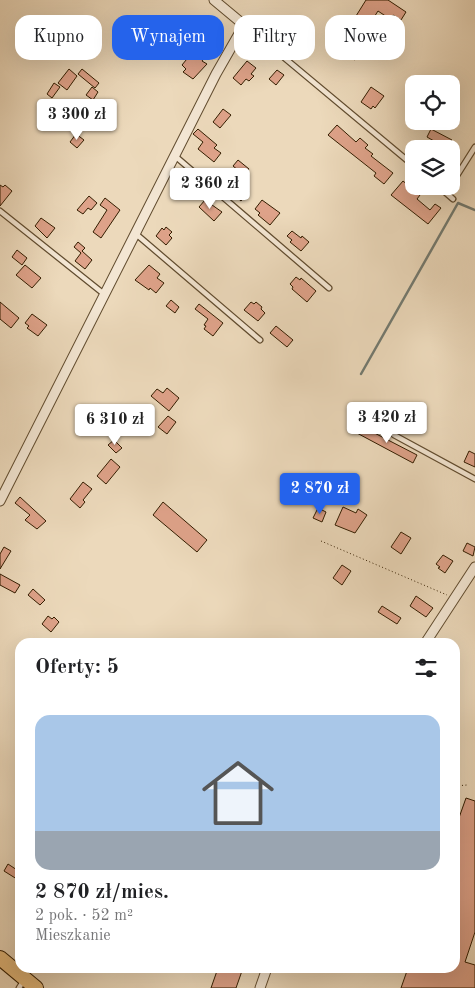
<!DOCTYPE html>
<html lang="pl">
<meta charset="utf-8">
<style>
:root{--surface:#fff;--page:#f6f6f6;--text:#202124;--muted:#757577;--line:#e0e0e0;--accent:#2563eb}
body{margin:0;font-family:"Old Standard TT",serif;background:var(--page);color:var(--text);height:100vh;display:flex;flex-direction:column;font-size:19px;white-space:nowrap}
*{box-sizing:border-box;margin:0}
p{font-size:16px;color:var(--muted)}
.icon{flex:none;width:28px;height:28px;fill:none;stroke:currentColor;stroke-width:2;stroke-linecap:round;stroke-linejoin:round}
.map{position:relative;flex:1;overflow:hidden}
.panel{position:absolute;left:15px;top:638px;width:445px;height:335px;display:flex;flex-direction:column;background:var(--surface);border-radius:15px;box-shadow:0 5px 20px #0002}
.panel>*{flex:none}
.banner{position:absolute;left:15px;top:15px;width:445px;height:45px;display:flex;gap:10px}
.buttons{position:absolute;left:405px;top:75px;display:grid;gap:10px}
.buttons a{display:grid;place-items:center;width:55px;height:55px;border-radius:10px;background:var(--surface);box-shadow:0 5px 20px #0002;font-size:25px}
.price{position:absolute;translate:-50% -42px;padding:0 11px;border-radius:5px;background:#fff;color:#222;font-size:16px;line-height:32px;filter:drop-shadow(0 1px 2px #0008)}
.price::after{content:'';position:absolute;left:50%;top:30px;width:15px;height:11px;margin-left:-8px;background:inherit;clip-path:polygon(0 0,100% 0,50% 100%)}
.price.on{background:var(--accent);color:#fff}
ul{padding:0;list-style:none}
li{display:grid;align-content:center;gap:10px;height:265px;padding:0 20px}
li+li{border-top:1px solid var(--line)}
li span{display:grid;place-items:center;height:155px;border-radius:15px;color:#555}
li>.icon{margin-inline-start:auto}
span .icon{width:90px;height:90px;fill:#fffc;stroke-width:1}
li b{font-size:21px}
h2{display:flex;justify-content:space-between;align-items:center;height:60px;padding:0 20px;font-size:21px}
.tag{padding:0 18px;border-radius:15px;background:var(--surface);box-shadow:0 5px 20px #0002;font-size:18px;line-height:45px}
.tag.on{background:var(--accent);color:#fff}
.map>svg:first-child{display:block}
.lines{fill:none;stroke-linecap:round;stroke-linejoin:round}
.stream{stroke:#737a70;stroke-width:2.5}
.building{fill:#dea289;stroke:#331d00}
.lane-casing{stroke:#614c2f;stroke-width:7}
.street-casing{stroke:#614c2f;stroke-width:11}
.primary-casing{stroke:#331d00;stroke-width:16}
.path{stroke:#331d00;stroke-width:1;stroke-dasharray:1 2.5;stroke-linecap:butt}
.lane{stroke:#f3e6d3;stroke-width:4.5}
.street{stroke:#f3e6d3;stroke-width:9}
.primary{stroke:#e6bc7e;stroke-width:14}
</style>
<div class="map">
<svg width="475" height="988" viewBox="0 0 475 988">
<rect width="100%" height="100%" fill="#ecd9bb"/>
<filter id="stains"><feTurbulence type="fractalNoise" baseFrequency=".004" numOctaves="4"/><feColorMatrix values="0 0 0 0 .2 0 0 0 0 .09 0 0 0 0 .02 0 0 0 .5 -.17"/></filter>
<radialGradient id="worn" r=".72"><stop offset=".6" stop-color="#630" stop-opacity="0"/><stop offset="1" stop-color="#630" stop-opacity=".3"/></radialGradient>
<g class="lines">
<polyline class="stream" points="361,374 458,203 475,210"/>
</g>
<g class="building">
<polygon points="366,0 388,0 406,12 401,20 393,15 390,19 378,11 362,36 368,39 355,60 336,48"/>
<polygon points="185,20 192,25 182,38 175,33"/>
<polygon points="208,30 218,39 202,61 207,64 193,79 183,72 186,69 182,65 191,54 193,55 205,39 203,37"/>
<polygon points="247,61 256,68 251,74 254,76 249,81 246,79 241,85 233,78"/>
<polygon points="69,69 77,76 67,90 58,83"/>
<polygon points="82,69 99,83 95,88 78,74"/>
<polygon points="277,70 284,75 276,85 269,79"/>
<polygon points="54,83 60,87 52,98 47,94"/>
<polygon points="92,87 98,92 93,100 86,95"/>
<polygon points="371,87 384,96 375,108 373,106 371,109 361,102"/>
<polygon points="63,106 72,113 65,122 56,114"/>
<polygon points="223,109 231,115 220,128 213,122"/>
<polygon points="337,125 356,142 360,138 368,145 365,148 373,154 371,156 393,173 384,184 374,176 376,173 328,135"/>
<polygon points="198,129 217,145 214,148 221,153 214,162 198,149 203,142 193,134"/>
<polygon points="431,129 452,140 451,141 455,144 452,149 429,149 434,141 427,137"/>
<polygon points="76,134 84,140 77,148 70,142"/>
<polygon points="238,160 249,169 244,175 233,166"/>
<polygon points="234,179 249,191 241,201 226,188"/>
<polygon points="403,181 420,195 417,199 430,210 435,204 441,208 428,224 391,195"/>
<polygon points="0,185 3,187 5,185 12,191 0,206"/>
<polygon points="89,196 97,203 91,210 88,208 83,214 77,210"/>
<polygon points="105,198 120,210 101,238 93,232 107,210 100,205"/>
<polygon points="205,200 222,212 214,221 199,207"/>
<polygon points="262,200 280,213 270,225 258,215 260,213 255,209"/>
<polygon points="41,218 55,228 47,238 35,226"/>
<polygon points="166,227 172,232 169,235 172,238 166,245 156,236 162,228 164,230"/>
<polygon points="292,231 301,238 302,236 309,242 301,251 290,242 292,240 287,236"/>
<polygon points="78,242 85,248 82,251 92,260 85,269 75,261 81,253 74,247"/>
<polygon points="17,250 27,258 22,265 12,257"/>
<polygon points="25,265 41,278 32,288 16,275"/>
<polygon points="149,265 160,274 157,278 164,283 156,293 150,288 149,290 135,280"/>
<polygon points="296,277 300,280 301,278 316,291 307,302 292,289 293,287 290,284"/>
<polygon points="171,300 179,307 175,313 166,306"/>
<polygon points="0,302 19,318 11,328 0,319"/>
<polygon points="251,302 254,304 256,302 262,307 261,309 265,313 258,321 244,310"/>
<polygon points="199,304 223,323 213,336 204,329 206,326 204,325 208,319 195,309"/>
<polygon points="32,314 47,325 38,336 27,328 29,326 25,323"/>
<polygon points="276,326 293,340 287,347 270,333"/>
<polygon points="167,388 179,398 169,411 151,396 157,389 163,393"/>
<polygon points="137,409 151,420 140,434 128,424 132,419 130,417"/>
<polygon points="168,416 176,422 167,434 158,427"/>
<polygon points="359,425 417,455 413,463 355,432"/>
<polygon points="114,440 122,448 116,453 108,445"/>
<polygon points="469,451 475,454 475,467 464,462"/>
<polygon points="111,459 120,467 106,484 97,476"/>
<polygon points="83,482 92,489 83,500 85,502 80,508 70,499"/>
<polygon points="20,497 46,521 37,529 25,520 30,515 15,503"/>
<polygon points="163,502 207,540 197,552 153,515"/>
<polygon points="343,507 356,513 358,509 367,515 355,533 335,525"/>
<polygon points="318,508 326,512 322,522 313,518"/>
<polygon points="401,532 411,538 401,554 391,547"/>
<polygon points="467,543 475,547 473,556 463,551"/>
<polygon points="4,547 11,551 0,569 0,554"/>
<polygon points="443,555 453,561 445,573 438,568 440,567 436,564"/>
<polygon points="342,565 351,571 342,585 333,578"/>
<polygon points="0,574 20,585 15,593 0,585"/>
<polygon points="33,589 45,600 40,605 28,595"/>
<polygon points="416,596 433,608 426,617 410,606"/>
<polygon points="382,606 401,618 397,624 378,612"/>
<polygon points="48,616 52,619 54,617 59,622 51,632 42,624"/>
<polygon points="466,798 475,801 475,932 465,962 475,965 475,988 401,988 408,968 455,968 455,829"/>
<polygon points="8,864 20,872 20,881 4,871"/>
<polygon points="218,968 243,968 236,988 211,988"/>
</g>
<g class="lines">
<defs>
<g id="lane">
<polyline points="245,25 414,166"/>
<polyline points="175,156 329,288"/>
<polyline points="451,185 475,147"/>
<polyline points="438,186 453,199"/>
<polyline points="0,211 104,294"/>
<polyline points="136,234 260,340"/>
<polyline points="394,435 475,479"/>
<polyline points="19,988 24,980"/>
</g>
<g id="street">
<polyline points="0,501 216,74 244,25 214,0"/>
<polyline points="426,642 475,567"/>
<polyline points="260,988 267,968"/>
</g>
<polyline id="primary" points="0,958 36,988"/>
</defs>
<use href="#lane" class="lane-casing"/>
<use href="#street" class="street-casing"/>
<use href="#primary" class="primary-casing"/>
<g class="path">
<polyline points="321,541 447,595"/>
<polyline points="455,786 467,785"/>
</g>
<use href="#lane" class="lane"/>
<use href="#street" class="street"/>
<use href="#primary" class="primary"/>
</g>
<rect width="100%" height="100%" filter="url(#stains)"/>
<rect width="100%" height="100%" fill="url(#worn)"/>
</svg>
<div class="buttons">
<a><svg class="icon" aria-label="locate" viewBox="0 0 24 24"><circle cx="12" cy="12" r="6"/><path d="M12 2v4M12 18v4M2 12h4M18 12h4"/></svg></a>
<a><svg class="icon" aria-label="layers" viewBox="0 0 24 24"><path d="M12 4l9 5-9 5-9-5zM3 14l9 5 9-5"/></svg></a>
</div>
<b class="price" style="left:77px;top:141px">3 300 zł</b>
<b class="price" style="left:210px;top:210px">2 360 zł</b>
<b class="price" style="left:387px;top:444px">3 420 zł</b>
<b class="price" style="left:115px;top:446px">6 310 zł</b>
<b class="price on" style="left:320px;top:515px">2 870 zł</b>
<div class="banner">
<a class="tag">Kupno</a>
<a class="tag on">Wynajem</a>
<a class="tag">Filtry</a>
<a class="tag">Nowe</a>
</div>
<section class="panel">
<h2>Oferty: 5<svg class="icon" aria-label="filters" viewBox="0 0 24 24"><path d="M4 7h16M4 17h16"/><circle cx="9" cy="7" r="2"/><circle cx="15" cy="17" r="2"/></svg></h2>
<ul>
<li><span style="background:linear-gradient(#a9c7e8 75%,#9aa5b1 0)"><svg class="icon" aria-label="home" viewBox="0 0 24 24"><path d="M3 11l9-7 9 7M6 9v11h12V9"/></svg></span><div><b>2 870 zł/mies.</b><p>2 pok. · 52 m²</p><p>Mieszkanie</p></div></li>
</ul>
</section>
</div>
